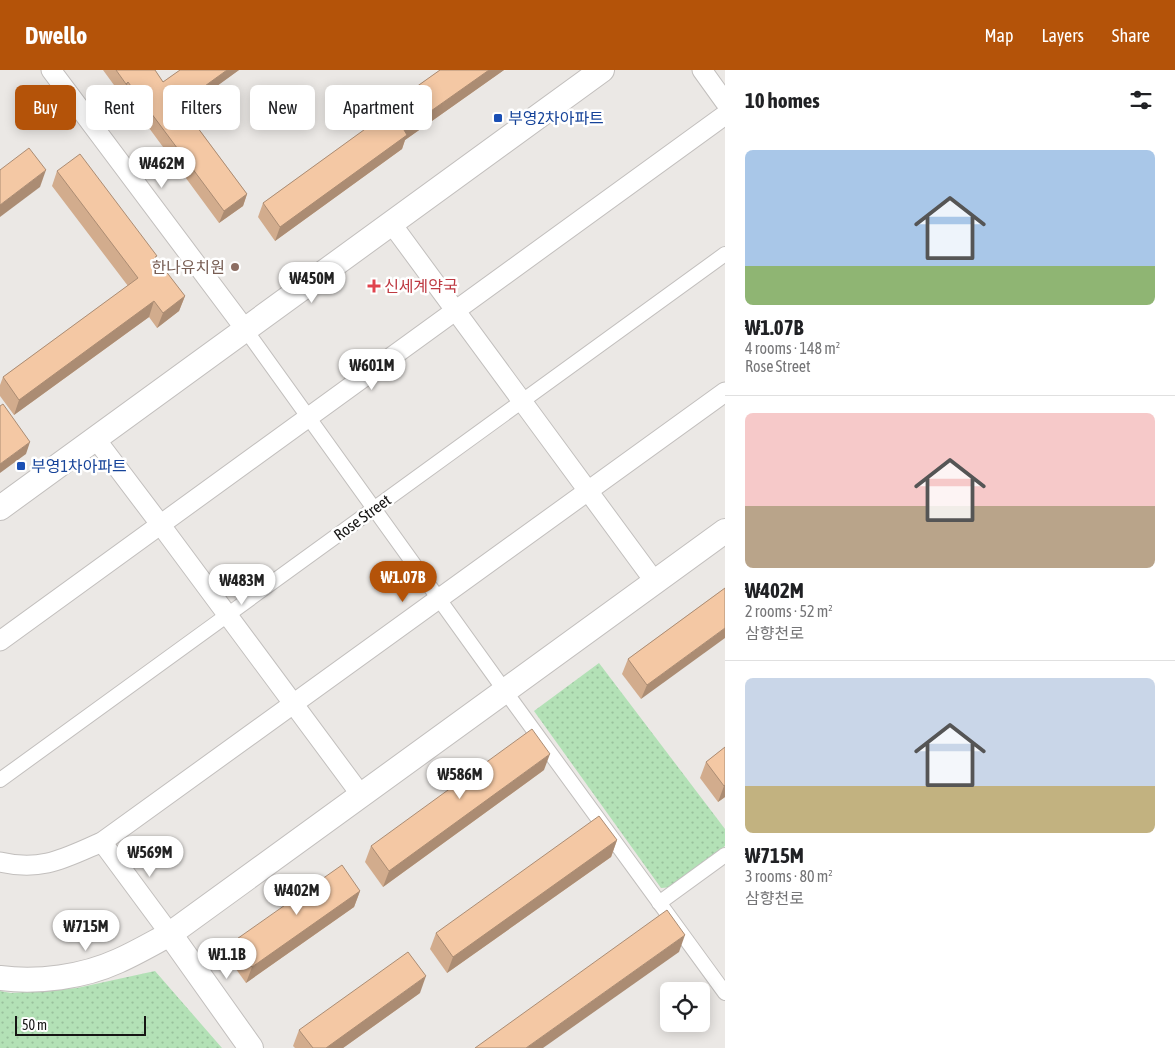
<!DOCTYPE html>
<meta charset="utf-8">
<style>
:root{--surface:#fff;--page:#f2f2f2;--text:#202124;--muted:#757577;--line:#e0e0e0;--accent:#b45309}
body{margin:0;font-family:"Asap Condensed","Noto Sans KR",sans-serif;background:var(--page);color:var(--text);height:100vh;display:flex;flex-direction:column;font-size:19px;white-space:nowrap}
*{box-sizing:border-box;margin:0}
p{font-size:16px;color:var(--muted)}
.icon{flex:none;width:28px;height:28px;fill:none;stroke:currentColor;stroke-width:2;stroke-linecap:round;stroke-linejoin:round}
.map{position:relative;flex:1;overflow:hidden}
.side{display:flex;flex-direction:column;background:var(--surface);width:450px}
.side>*{flex:none}
.top-card{position:absolute;left:15px;top:15px;width:475px;height:45px;display:flex;gap:10px}
.controls{position:absolute;left:660px;top:912px;display:grid;gap:10px}
.controls a{display:grid;place-items:center;width:50px;height:50px;border-radius:8px;background:var(--surface);box-shadow:0 2px 12px #0003;font-size:25px}
.scale{position:absolute;left:15px;bottom:12px;width:131px;box-sizing:border-box;padding-left:5px;border:2px solid #161514;border-top:0;font-size:14px;line-height:18px;white-space:nowrap;color:#161514;-webkit-text-stroke:4px #fff;paint-order:stroke}
.price{position:absolute;translate:-50% -42px;padding:0 11px;border-radius:18px;background:#fff;color:#222;font-size:16px;line-height:32px;filter:drop-shadow(0 1px 2px #0008)}
.price::after{content:'';position:absolute;left:50%;top:30px;width:15px;height:11px;margin-left:-8px;background:inherit;clip-path:polygon(0 0,100% 0,50% 100%)}
.price.selected{background:var(--accent);color:#fff}
ul{padding:0;list-style:none}
li{display:grid;align-content:center;gap:10px;height:265px;padding:0 20px}
li+li{border-top:1px solid var(--line)}
li span{display:grid;place-items:center;height:155px;border-radius:8px;color:#555}
li>.icon{margin-inline-start:auto}
span .icon{width:90px;height:90px;fill:#fffc;stroke-width:1}
li b{font-size:21px}
h2{display:flex;justify-content:space-between;align-items:center;height:60px;padding:0 20px;font-size:21px}
.chip{padding:0 18px;border-radius:8px;background:var(--surface);box-shadow:0 2px 12px #0003;font-size:18px;line-height:45px}
.chip.selected{background:var(--accent);color:#fff}
header{display:flex;align-items:center;gap:30px;box-sizing:border-box;height:70px;padding:0 25px;background:var(--accent);color:#fff}
header strong{font-size:24px}
nav{display:flex;gap:28px;margin-inline-start:auto;font-size:18px}
main{display:flex;flex:1;min-height:0}
.map>svg:first-child{display:block}
.park{fill:url(#park-dots)}
.lines{fill:none;stroke-linecap:round;stroke-linejoin:round}
.pedestrian-casing{stroke:#c2bfbd;stroke-width:16}
.minor-casing{stroke:#c2bfbd;stroke-width:21}
.tertiary-casing{stroke:#c2bfbd;stroke-width:26}
.pedestrian{stroke:#fff;stroke-width:14}
.minor{stroke:#fff;stroke-width:19}
.tertiary{stroke:#fff;stroke-width:24}
.wall{fill:#d2ac8d}
.shaded-wall{fill:#ab8c73}
.building{fill:#f4c8a4;stroke:#ab8c73}
.transit-dot{fill:#1a4fb4;stroke:#fff;stroke-width:2}
.education-dot{fill:#8d6e63;stroke:#fff;stroke-width:2}
.health-dot{fill:#e0444e;stroke:#fff;stroke-width:2}
.labels{text-anchor:middle;stroke-width:5;stroke-linejoin:round;paint-order:stroke}
.transit-label{font-size:16px;fill:#164399;stroke:#fff;text-anchor:start}
.education-label{font-size:16px;fill:#785e54;stroke:#fff;text-anchor:end}
.health-label{font-size:16px;fill:#be3a42;stroke:#fff;text-anchor:start}
.street-label{font-size:16px;fill:#161514;stroke:#fff}
</style>
<header>
<strong>Dwello</strong>
<nav><a>Map</a><a>Layers</a><a>Share</a></nav>
</header>
<main>
<div class="map">
<svg width="725" height="978" viewBox="0 0 725 978">
<defs>
<pattern id="park-dots" width="8" height="8" patternUnits="userSpaceOnUse" patternTransform="scale(1.25)"><rect width="8" height="8" fill="#b3e1b6"/><path d="M2 2h.1M6 6h.1" fill="none" stroke="#99c09c" stroke-width="1.8" stroke-linecap="round"/></pattern>
</defs>
<rect width="100%" height="100%" fill="#ebe8e5"/>
<g class="park">
<polygon points="599,593 725,759 725,776 674,817 661,818 534,641"/>
<polygon points="155,901 222,978 0,978 0,921 11,923 77,918"/>
</g>
<g class="lines">
<defs>
<g id="pedestrian">
<polyline points="245,259 505,621 725,923"/>
<polyline points="0,710 725,184"/>
<polyline points="659,833 725,785"/>
</g>
<g id="minor">
<polyline points="51,0 245,259"/>
<polyline points="702,0 725,32"/>
<polyline points="391,153 655,512"/>
<polyline points="95,368 160,454 361,725"/>
<polyline points="0,571 725,45"/>
<polyline points="102,772 170,864"/>
<path d="M 0,792 C 42,802 65,788 102,772 L 725,322"/>
</g>
<g id="tertiary">
<polyline points="0,438 602,0"/>
<polyline points="170,864 251,978"/>
<path d="M 0,908 C 38,913 83,907 118,891 C 136,883 153,873 170,864 L 725,461"/>
</g>
</defs>
<use href="#pedestrian" class="pedestrian-casing"/>
<use href="#minor" class="minor-casing"/>
<use href="#tertiary" class="tertiary-casing"/>
<use href="#pedestrian" class="pedestrian"/>
<use href="#minor" class="minor"/>
<use href="#tertiary" class="tertiary"/>
</g>
<g class="wall">
<polygon points="103,0 155,0 163,12 180,0 239,0 184,39 247,124 243,136 219,153 124,24 122,26"/>
<polygon points="440,0 504,0 405,70 402,79 275,171 258,147 263,133 392,40 395,32"/>
<polygon points="57,101 156,189 185,226 179,241 157,258 149,247 14,345 0,326 0,315 3,307 128,216 52,116"/>
<polygon points="725,518 641,629 622,604 628,589"/>
<polygon points="725,677 725,727 718,732 700,708 706,692"/>
<polygon points="544,700 383,817 365,792 371,776"/>
<polygon points="617,770 611,787 447,903 430,879 436,863"/>
<polygon points="360,821 354,837 246,913 228,888 234,871"/>
<polygon points="420,923 343,978 295,978 293,976 299,960"/>
</g>
<g class="shaded-wall">
<polygon points="227,0 239,0 176,46 180,34"/>
<polygon points="489,0 504,0 405,70 402,79 275,171 280,157 404,60"/>
<polygon points="128,12 124,24 122,26 126,14"/>
<polygon points="46,100 40,117 0,147 0,135"/>
<polygon points="247,124 243,136 219,153 224,141"/>
<polygon points="185,226 179,241 157,258 163,243"/>
<polygon points="154,231 149,247 14,345 19,330"/>
<polygon points="30,372 26,384 0,403 0,394"/>
<polygon points="725,558 725,568 641,629 647,615"/>
<polygon points="550,684 544,700 383,817 389,801"/>
<polygon points="725,715 725,727 718,732 724,716"/>
<polygon points="617,770 611,787 447,903 453,887"/>
<polygon points="360,821 354,837 246,913 252,897"/>
<polygon points="685,865 679,882 543,978 526,978"/>
<polygon points="426,906 420,923 343,978 326,978"/>
</g>
<g class="building">
<polygon points="116,0 155,0 163,12 180,0 227,0 180,34 247,124 224,141 128,12 126,14"/>
<polygon points="440,0 489,0 404,60 407,65 280,157 263,133 397,36 395,32"/>
<polygon points="29,78 46,100 0,135 0,100"/>
<polygon points="80,84 157,186 155,187 185,226 163,243 154,231 19,330 3,307 138,208 57,101"/>
<polygon points="3,334 30,372 0,394 0,336"/>
<polygon points="725,518 725,558 647,615 628,589"/>
<polygon points="532,659 550,684 389,801 371,776"/>
<polygon points="725,677 725,715 724,716 706,692"/>
<polygon points="599,746 617,770 453,887 436,863"/>
<polygon points="342,795 360,821 252,897 234,871"/>
<polygon points="667,840 685,865 526,978 475,978"/>
<polygon points="408,882 426,906 326,978 313,978 299,960"/>
</g>
<g class="transit-dot">
<rect x="493" y="43" width="10" height="10" rx="2.5"/>
<rect x="16" y="391" width="10" height="10" rx="2.5"/>
</g>
<circle class="education-dot" cx="235" cy="197" r="5"/>
<path class="health-dot" d="M371.5 208.5h5v5h5v5h-5v5h-5v-5h-5v-5h5z"/>
<g class="labels">
<g class="transit-label">
<text x="508" y="54">부영2차아파트</text>
<text x="31" y="402">부영1차아파트</text>
</g>
<g class="education-label">
<text x="225" y="203">한나유치원</text>
</g>
<g class="health-label">
<text x="384" y="222">신세계약국</text>
</g>
<g class="street-label">
<text transform="translate(362 447) rotate(-36)" y="6">Rose Street</text>
</g>
</g>
</svg>
<div class="controls">
<a><svg class="icon" aria-label="locate" viewBox="0 0 24 24"><circle cx="12" cy="12" r="6"/><path d="M12 2v4M12 18v4M2 12h4M18 12h4"/></svg></a>
</div>
<div class="scale">50 m</div>
<b class="price" style="left:162px;top:119px">₩462M</b>
<b class="price" style="left:312px;top:234px">₩450M</b>
<b class="price" style="left:372px;top:321px">₩601M</b>
<b class="price selected" style="left:403px;top:533px">₩1.07B</b>
<b class="price" style="left:242px;top:536px">₩483M</b>
<b class="price" style="left:460px;top:730px">₩586M</b>
<b class="price" style="left:150px;top:808px">₩569M</b>
<b class="price" style="left:297px;top:846px">₩402M</b>
<b class="price" style="left:86px;top:882px">₩715M</b>
<b class="price" style="left:227px;top:910px">₩1.1B</b>
<div class="top-card">
<a class="chip selected">Buy</a>
<a class="chip">Rent</a>
<a class="chip">Filters</a>
<a class="chip">New</a>
<a class="chip">Apartment</a>
</div>
</div>
<section class="side">
<h2>10 homes<svg class="icon" aria-label="filters" viewBox="0 0 24 24"><path d="M4 7h16M4 17h16"/><circle cx="9" cy="7" r="2"/><circle cx="15" cy="17" r="2"/></svg></h2>
<ul>
<li><span style="background:linear-gradient(#a9c7e8 75%,#8fb573 0)"><svg class="icon" aria-label="home" viewBox="0 0 24 24"><path d="M3 11l9-7 9 7M6 9v11h12V9"/></svg></span><div><b>₩1.07B</b><p>4 rooms · 148 m²</p><p>Rose Street</p></div></li>
<li><span style="background:linear-gradient(#f6c9c9 60%,#b9a48a 0)"><svg class="icon" aria-label="home" viewBox="0 0 24 24"><path d="M3 11l9-7 9 7M6 9v11h12V9"/></svg></span><div><b>₩402M</b><p>2 rooms · 52 m²</p><p>삼향천로</p></div></li>
<li><span style="background:linear-gradient(#c9d6e8 70%,#c2b280 0)"><svg class="icon" aria-label="home" viewBox="0 0 24 24"><path d="M3 11l9-7 9 7M6 9v11h12V9"/></svg></span><div><b>₩715M</b><p>3 rooms · 80 m²</p><p>삼향천로</p></div></li>
</ul>
</section>
</main>
